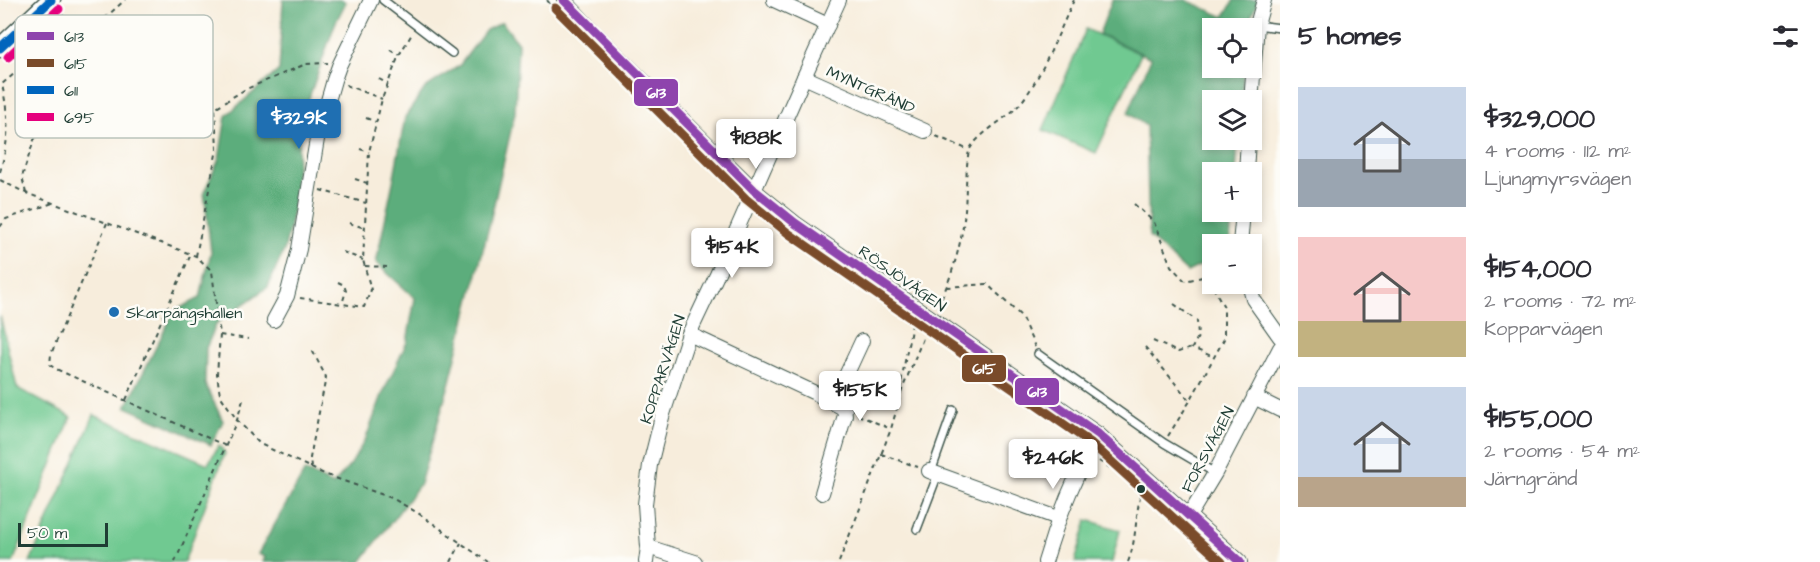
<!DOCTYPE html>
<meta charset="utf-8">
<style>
:root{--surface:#fff;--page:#f2f2f3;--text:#2b2b33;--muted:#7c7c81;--accent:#1f6fb2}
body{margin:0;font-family:"Architects Daughter",sans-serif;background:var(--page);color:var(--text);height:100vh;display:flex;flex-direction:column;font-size:22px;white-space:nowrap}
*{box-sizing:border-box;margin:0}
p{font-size:20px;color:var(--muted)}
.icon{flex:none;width:33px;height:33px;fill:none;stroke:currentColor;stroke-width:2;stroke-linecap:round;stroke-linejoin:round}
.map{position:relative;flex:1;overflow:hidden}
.drawer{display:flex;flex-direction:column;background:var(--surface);width:540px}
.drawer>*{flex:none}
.controls{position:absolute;left:1202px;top:18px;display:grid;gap:12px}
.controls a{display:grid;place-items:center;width:60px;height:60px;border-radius:0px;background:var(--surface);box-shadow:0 3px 9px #0003;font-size:30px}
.scale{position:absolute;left:18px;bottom:15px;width:90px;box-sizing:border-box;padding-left:6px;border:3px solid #1f3d34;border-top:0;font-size:16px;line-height:21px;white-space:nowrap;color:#1f3d34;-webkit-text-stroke:4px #fdfcf7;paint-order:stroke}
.price{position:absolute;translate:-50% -51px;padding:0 14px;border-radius:6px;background:#fff;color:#222;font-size:20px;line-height:39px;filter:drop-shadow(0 2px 3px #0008)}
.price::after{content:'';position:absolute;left:50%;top:36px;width:18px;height:14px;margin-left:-9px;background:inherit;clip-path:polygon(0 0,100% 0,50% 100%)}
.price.on{background:var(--accent);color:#fff}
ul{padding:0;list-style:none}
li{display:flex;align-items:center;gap:18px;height:150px;padding:0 18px}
li span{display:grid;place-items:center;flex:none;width:168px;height:120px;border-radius:0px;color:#555}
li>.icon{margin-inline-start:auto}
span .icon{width:72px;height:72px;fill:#fffc;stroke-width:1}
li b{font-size:26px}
h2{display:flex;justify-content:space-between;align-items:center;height:72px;padding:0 18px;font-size:26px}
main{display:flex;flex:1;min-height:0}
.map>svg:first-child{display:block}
.green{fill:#6fc991;stroke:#478362;stroke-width:1.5}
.forest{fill:#5bad7b;stroke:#3d7558;stroke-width:1.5}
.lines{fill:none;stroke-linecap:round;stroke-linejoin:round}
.service-casing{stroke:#3f574d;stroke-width:10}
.minor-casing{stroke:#3f574d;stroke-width:16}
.secondary-casing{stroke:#3f574d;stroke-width:21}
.path{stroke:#3f574d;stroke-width:2;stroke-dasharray:4.5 4.5;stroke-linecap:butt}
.service{stroke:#fff;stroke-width:7}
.minor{stroke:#fff;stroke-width:14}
.secondary{stroke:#fff;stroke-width:18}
.bus-1-casing{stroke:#fdfcf7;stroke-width:14}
.bus-2-casing{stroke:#fdfcf7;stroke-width:14}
.bus-3-casing{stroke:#fdfcf7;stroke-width:14}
.bus-4-casing{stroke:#fdfcf7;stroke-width:14}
.bus-1{stroke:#8e44ad;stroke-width:9}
.bus-2{stroke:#7a4b2a;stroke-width:9}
.bus-3{stroke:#0065bd;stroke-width:9}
.bus-4{stroke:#e5007d;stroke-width:9}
.poi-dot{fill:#1f6fb2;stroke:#fdfcf7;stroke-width:2}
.bus-dot{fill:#1f3d34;stroke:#fdfcf7;stroke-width:2}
.labels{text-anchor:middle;stroke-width:5;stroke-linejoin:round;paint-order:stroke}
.street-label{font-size:16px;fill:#1f3d34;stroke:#fdfcf7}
.poi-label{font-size:16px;fill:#1f3d34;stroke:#fdfcf7;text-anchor:start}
.key{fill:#fdfcf7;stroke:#bac3bc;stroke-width:1.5}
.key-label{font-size:16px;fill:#1f3d34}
.line-badge{stroke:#fdfcf7;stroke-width:2}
.badge-label{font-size:16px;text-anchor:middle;font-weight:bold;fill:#fff}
</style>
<main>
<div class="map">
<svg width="1280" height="562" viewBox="0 0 1280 562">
<rect width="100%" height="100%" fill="#fdfcf7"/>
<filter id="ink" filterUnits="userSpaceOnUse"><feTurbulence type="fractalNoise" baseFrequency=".0167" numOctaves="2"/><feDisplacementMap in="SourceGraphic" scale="12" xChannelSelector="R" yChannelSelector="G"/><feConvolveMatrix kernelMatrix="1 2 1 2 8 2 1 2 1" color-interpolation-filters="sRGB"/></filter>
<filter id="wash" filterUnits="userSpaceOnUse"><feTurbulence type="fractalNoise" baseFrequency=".008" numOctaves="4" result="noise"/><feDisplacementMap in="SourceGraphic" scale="24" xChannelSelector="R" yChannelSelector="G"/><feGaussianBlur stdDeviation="1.35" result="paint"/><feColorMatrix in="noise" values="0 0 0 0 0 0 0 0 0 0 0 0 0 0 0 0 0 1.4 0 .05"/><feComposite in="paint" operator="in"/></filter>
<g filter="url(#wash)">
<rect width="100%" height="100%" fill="#f7eddc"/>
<g class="green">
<polygon points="1086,29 1141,54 1096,153 1043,130"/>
<polygon points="0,316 17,388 71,417 13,562 0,562"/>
<polygon points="94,415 208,464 219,445 225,453 184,562 30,562"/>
<polygon points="1087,520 1120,530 1112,562 1075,562"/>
</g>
<g class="forest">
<polygon points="283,0 342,0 346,2 335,24 310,95 299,139 294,207 285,248 268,287 217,323 206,348 205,384 223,421 211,445 126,407 174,311 200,298 211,252 204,192 219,159 226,116 279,70"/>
<polygon points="1112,0 1186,0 1224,17 1234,0 1258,0 1247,28 1212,28 1212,68 1244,68 1241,100 1212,100 1212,140 1238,140 1236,172 1212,172 1212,212 1232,212 1230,242 1227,244 1212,244 1212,260 1187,272 1149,237 1146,126 1128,113 1151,58 1099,34"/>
<polygon points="502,22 518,43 515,113 489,226 450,381 420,484 361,562 263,562 265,557 258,554 305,471 333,485 351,464 366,438 382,395 407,342 415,298 376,263 393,182 405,117 425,88 459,66 486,30"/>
</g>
</g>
<g filter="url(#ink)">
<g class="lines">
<defs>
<g id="service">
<polyline points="383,0 452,53"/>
<polyline points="1257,25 1280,28"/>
<polyline points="1038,354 1164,443 1215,473"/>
<polyline points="931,472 953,410"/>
<polyline points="917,529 938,474"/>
</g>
<g id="minor">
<polyline points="564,0 594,32 754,190 795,223 1098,434 1240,562"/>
<polyline points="774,0 828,25"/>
<polyline points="804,77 925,131"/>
<polyline points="1251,102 1257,25 1264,0"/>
<polyline points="1246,172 1248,140"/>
<polyline points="1240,244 1243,212"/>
<polyline points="1249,284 1253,299 1280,337"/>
<polyline points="274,320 287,296 299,249 317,139 334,80 339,66 371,0"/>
<polyline points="689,334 815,393 845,409"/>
<polyline points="1254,397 1280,410"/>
<polyline points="929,471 1058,518"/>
<polyline points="822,493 845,415 842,397 843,382 862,341"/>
<polyline points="1189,516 1215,473 1280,348"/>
<polyline points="648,547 695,562"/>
<polyline points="646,562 648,547 645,504 650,465 662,417 689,334 716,277 804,77 839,0"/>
<path d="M 1045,562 C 1058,517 1075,475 1098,434"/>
</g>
<polyline id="secondary" points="0,48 51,0"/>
</defs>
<use href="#service" class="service-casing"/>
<use href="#minor" class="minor-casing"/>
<use href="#secondary" class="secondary-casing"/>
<g class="path">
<polyline points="547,0 553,8"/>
<polyline points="37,31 42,42"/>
<polyline points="391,50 399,55"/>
<polyline points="379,79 388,84"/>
<polyline points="346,85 382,99"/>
<polyline points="366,118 376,122"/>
<polyline points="936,136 969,150"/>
<polyline points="360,149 369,152"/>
<path d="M 0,172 C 10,136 9,120 2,84 L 14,74 L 58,25 L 63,18 L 62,8"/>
<polyline points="355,179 367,183"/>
<polyline points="0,180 26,193 196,256 212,271 220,335 217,374 220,395 237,420 260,444 324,474 392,498 418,513 488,562"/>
<polyline points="320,190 366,203"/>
<polyline points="26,193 22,177 34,140 51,114 84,37 125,0"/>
<polyline points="1134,204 1154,222 1171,266 1185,281 1207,276 1212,271"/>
<polyline points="107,223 51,354 50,365 56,369 226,446"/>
<polyline points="349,223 365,228"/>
<polyline points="0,227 6,219 53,203"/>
<polyline points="343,252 363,260"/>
<polyline points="196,256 217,149 215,108 244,90 306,64 328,63"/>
<polyline points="365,266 387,267"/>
<polyline points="338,282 344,285 346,291 342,304"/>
<polyline points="947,287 987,284 1021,316 1035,347"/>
<polyline points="300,298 364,307 371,290 363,260 369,152 382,99 399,55 412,34"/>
<polyline points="1174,304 1197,321 1198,337 1192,348 1214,357"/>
<path d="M 938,306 C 952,277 962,243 965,210 C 966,197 966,162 969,151 C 975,136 1004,120 1016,108 C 1039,85 1059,31 1074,0"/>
<polyline points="220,335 248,339"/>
<polyline points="1153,341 1178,352 1192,348"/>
<polyline points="1145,347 1190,401"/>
<polyline points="902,390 901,382 913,319"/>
<polyline points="126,400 191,254"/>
<polyline points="858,415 891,429"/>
<polyline points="1069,430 1074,435 1078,445"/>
<polyline points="1168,436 1190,401 1224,339 1224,307 1207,276"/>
<polyline points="881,454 918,467"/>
<polyline points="1099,461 1116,472 1165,513"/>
<polyline points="311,468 310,458 326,377 312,350"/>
<polyline points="175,562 237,420 243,400"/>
<polyline points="451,562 461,543"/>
<polyline points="839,562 891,429 902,390 926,331"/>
<path d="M 1128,562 C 1137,539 1135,515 1141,493"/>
</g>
<use href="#service" class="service"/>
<use href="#minor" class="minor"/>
<use href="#secondary" class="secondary"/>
<defs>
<polyline id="bus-1" points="564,0 754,190 795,223 1098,434 1240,562"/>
<polyline id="bus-2" points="555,8 746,199 788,233 1091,443 1222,562"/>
<polyline id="bus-3" points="0,48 51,0"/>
<polyline id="bus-4" points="8,57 59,9"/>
</defs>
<use href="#bus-1" class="bus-1-casing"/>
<use href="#bus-2" class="bus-2-casing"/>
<use href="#bus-3" class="bus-3-casing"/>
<use href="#bus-4" class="bus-4-casing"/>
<use href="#bus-1" class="bus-1"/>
<use href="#bus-2" class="bus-2"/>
<use href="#bus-3" class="bus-3"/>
<use href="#bus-4" class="bus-4"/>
</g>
</g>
<circle class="poi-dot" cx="114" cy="312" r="6"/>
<circle class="bus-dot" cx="1141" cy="489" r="5"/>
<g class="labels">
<g class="street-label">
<text transform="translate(871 89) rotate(24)" y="6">MYNTGRÄND</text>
<text transform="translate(903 278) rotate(35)" y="6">RÖSJÖVÄGEN</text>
<text transform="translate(662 369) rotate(-72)" y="6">KOPPARVÄGEN</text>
<text transform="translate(1207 449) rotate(-62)" y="6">FORSVÄGEN</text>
</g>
<g class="poi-label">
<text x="126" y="318">Skarpängshallen</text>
</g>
</g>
<rect x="15" y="15" width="198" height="123" rx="9" class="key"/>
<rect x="27" y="32" width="27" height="8" fill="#8e44ad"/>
<rect x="27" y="59" width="27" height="8" fill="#7a4b2a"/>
<rect x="27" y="86" width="27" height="8" fill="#0065bd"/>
<rect x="27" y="113" width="27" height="8" fill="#e5007d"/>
<g class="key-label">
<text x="64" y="42">613</text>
<text x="64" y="69">615</text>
<text x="64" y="96">611</text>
<text x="64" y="123">695</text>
</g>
<g class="line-badge">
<rect x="633" y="78" width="46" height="29" rx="6" fill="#8e44ad"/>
<rect x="961" y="354" width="46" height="29" rx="6" fill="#7a4b2a"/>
<rect x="1014" y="377" width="46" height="29" rx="6" fill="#8e44ad"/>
</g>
<g class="badge-label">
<text x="656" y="98">613</text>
<text x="984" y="374">615</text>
<text x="1037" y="397">613</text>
</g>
</svg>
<div class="controls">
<a><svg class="icon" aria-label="locate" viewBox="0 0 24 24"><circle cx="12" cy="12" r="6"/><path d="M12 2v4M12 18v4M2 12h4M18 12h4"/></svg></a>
<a><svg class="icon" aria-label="layers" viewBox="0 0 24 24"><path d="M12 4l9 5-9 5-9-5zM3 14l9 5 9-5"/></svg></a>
<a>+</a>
<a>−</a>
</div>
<div class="scale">50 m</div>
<b class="price on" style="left:299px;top:150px">$329K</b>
<b class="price" style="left:756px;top:170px">$188K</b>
<b class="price" style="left:732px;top:279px">$154K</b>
<b class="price" style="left:860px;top:422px">$155K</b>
<b class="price" style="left:1053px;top:490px">$246K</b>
</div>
<section class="drawer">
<h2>5 homes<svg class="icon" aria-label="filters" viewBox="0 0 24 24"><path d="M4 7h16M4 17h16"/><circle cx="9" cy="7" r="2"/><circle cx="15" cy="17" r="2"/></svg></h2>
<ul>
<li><span style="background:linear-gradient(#c9d6e8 60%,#9aa5b1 0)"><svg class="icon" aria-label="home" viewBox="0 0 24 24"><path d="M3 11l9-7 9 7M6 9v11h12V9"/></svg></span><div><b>$329,000</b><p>4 rooms · 112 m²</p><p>Ljungmyrsvägen</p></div></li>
<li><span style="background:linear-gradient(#f6c9c9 70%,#c2b280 0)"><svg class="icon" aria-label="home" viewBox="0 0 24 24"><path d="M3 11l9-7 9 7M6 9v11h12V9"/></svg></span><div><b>$154,000</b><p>2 rooms · 72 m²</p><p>Kopparvägen</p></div></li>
<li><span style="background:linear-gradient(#c9d6e8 75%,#b9a48a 0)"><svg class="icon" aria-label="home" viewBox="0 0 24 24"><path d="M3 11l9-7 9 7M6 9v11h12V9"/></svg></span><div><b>$155,000</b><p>2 rooms · 54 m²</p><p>Järngränd</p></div></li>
</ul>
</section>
</main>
